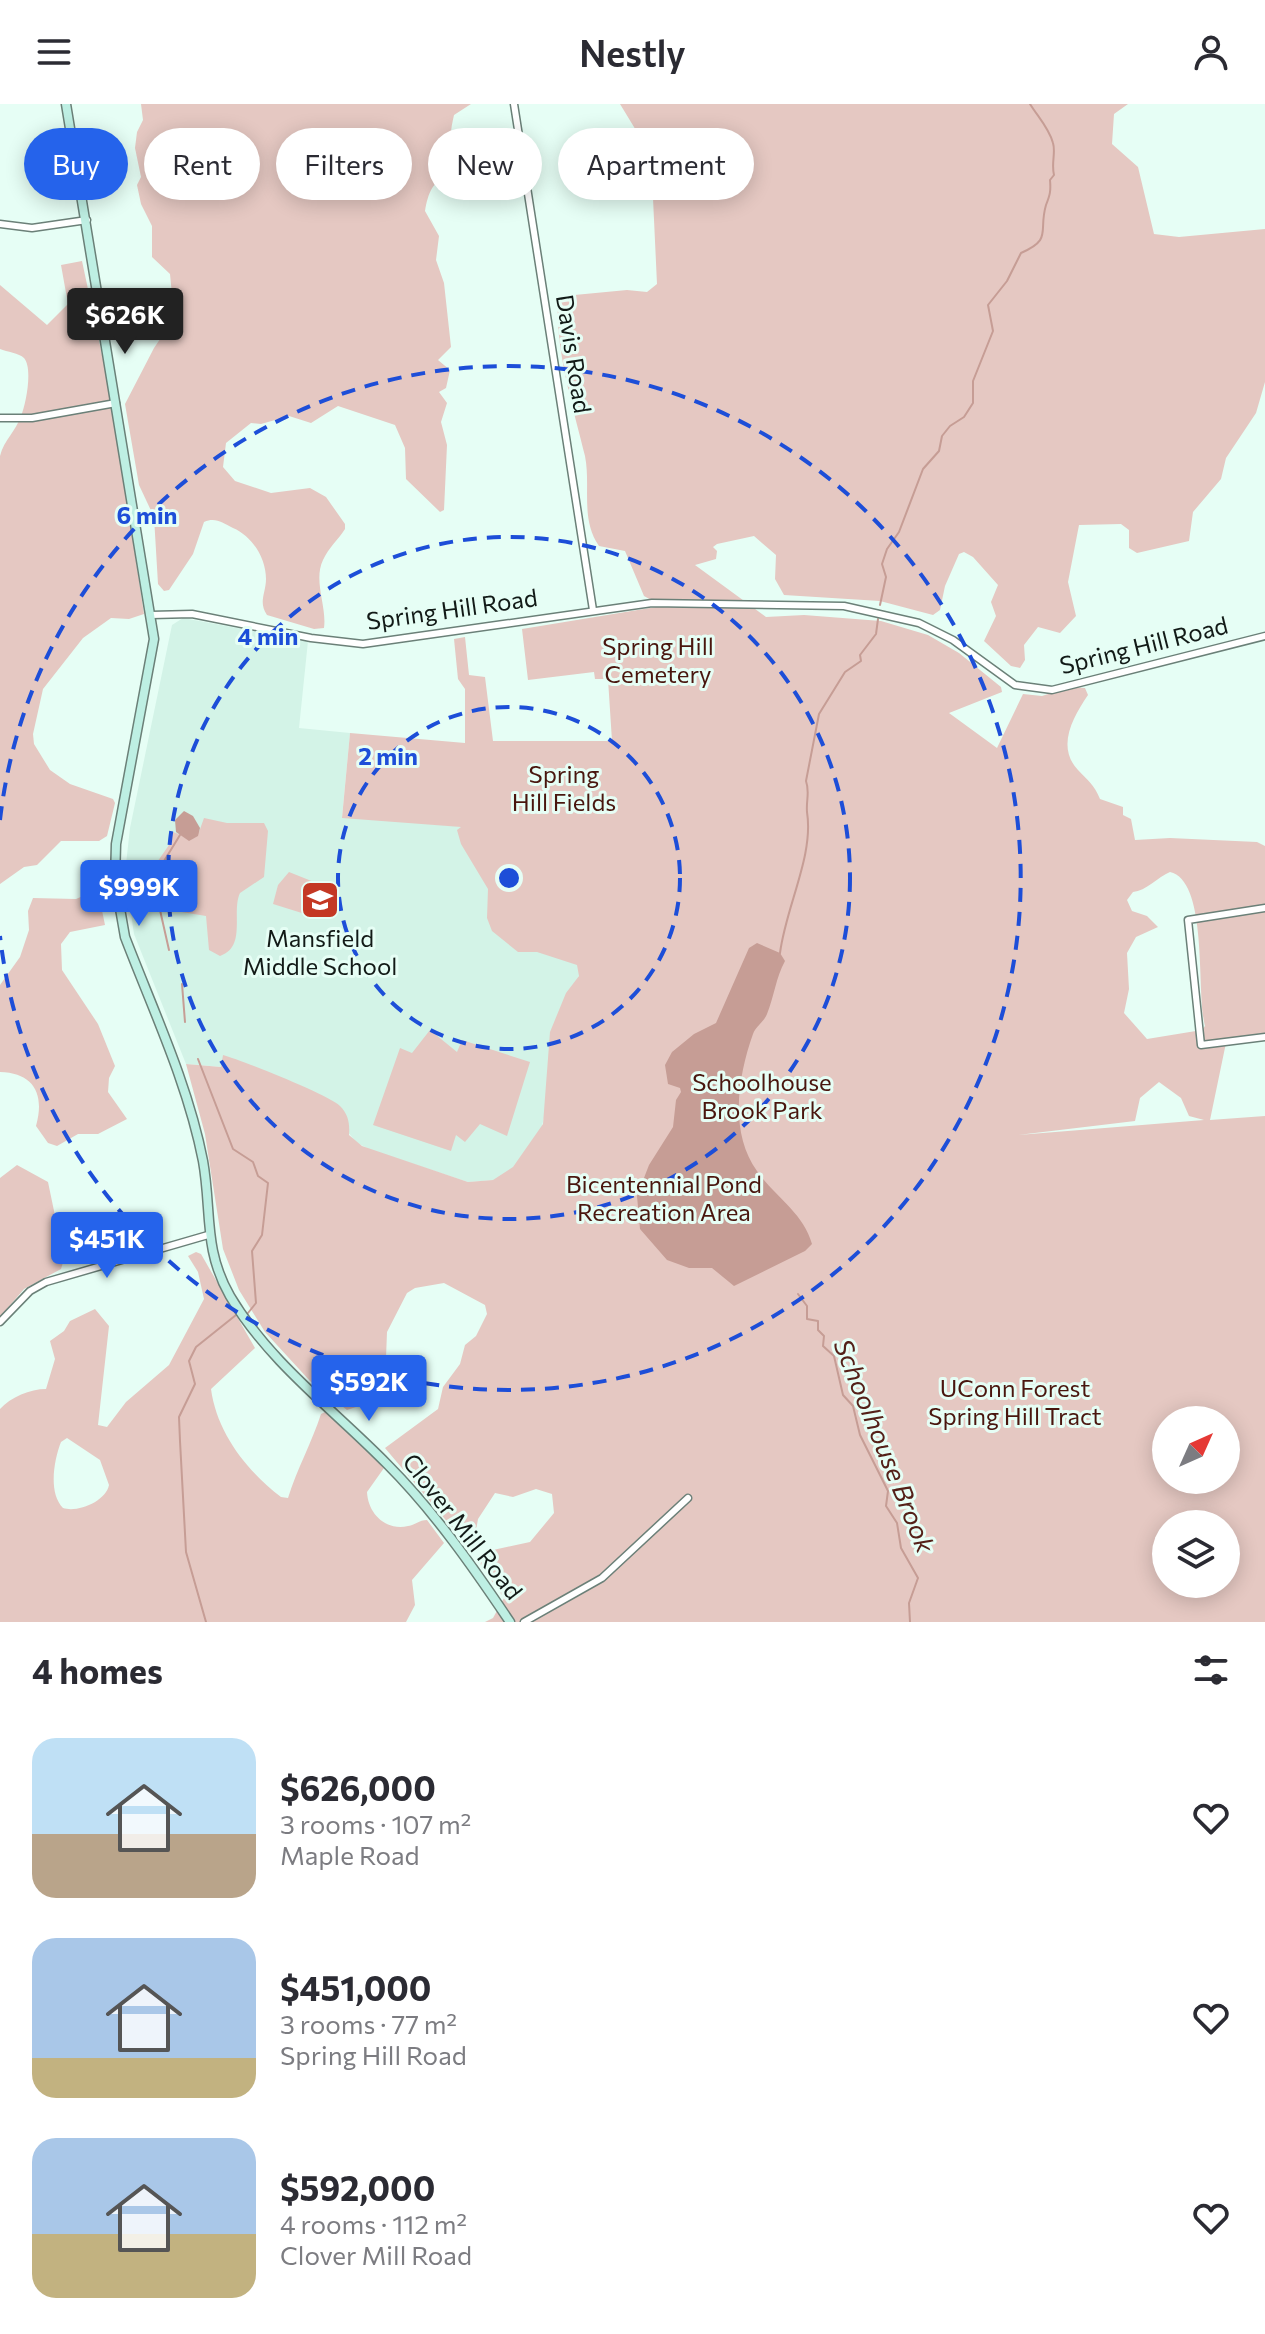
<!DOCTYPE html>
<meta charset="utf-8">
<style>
:root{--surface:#fff;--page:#f2f2f3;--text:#2b2b33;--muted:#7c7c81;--accent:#2563eb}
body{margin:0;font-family:Commissioner,sans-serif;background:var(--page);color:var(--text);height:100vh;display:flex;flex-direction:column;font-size:30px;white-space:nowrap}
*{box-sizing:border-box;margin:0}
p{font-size:26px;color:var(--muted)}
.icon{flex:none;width:44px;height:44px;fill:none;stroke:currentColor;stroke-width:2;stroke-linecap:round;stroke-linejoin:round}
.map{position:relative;height:1518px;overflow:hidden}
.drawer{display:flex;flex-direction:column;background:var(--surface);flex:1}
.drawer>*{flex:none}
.guide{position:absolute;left:24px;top:24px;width:800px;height:72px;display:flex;gap:16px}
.needle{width:52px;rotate:45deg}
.controls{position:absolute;left:1152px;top:1302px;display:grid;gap:16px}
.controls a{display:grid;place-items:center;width:88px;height:88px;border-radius:50%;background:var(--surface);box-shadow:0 4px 20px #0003;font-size:40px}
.price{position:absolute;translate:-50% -68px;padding:0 18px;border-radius:8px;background:var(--accent);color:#fff;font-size:26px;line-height:52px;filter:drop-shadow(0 2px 4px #0008)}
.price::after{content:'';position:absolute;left:50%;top:48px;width:24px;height:18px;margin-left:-12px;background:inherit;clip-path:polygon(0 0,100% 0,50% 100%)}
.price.active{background:#222;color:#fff}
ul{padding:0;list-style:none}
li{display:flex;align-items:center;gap:24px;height:200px;padding:0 32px}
li span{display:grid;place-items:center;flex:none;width:224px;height:160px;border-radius:24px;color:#555}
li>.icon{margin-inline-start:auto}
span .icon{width:96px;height:96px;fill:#fffc;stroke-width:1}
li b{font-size:34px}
h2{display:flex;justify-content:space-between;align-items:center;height:96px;padding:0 32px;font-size:34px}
.pill{padding:0 28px;border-radius:36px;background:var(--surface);box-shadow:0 4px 20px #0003;font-size:28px;line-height:72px}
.pill.active{background:var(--accent);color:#fff}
header{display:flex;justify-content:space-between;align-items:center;height:104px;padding:0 32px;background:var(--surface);font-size:36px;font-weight:600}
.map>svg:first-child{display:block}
.built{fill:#d3f3e7}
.green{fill:#e5c8c2;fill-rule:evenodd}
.water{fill:#c69d95}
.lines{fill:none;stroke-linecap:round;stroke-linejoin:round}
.stream{stroke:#c69d95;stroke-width:2}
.street-casing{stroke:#6b8078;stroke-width:9}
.secondary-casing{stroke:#6b8078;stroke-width:11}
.street{stroke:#fff;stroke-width:6}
.secondary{stroke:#beefe3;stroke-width:8}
.ring{fill:none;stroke:#1d4ed8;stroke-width:4;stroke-dasharray:14 10}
.labels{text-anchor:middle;stroke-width:6;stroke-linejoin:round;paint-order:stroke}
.street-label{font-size:24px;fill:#121a17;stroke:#e6fef5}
.park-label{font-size:24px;fill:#49160e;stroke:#e6fef5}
.poi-label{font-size:24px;fill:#121a17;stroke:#e6fef5}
.water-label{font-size:26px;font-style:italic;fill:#542018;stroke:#e6fef5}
.centre{fill:#1d4ed8;stroke:#e6fef5;stroke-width:4}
.ring-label{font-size:24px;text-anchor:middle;font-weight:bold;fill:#1d4ed8;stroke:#e6fef5;stroke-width:6;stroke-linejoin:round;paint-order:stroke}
</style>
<header><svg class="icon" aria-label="menu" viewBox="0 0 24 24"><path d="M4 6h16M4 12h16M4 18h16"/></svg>Nestly<svg class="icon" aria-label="person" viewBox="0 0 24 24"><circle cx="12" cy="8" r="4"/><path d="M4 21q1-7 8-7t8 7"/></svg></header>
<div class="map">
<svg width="1265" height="1518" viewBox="0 0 1265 1518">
<rect width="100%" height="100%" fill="#e6fef5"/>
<polygon class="built" points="183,514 308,537 299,624 350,629 342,713 493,725 581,863 541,1026 519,1061 494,1076 468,1078 371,1046 357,1039 346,1026 222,963 186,960 134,830 125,769 130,724 172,521"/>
<g class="green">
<path d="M 141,0 L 471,0 L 454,11 C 450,29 447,43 464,54 L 463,63 L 454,74 C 433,72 428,90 425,107 L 439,132 L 436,156 L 444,179 L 451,243 L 438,256 L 450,266 L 446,284 L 439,288 L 447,299 L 441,318 L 447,341 L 444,406 L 440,408 L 406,375 L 405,344 L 395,321 L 338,302 L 311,319 L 289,312 L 261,320 L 251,319 L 226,339 L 223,363 L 235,377 L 271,389 L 310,384 L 326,393 L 345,420 L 345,425 C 338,436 329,443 323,456 C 313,477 327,502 324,524 L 314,525 L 267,511 C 258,498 266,489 266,475 C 266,454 252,432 233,424 C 222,419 216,413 204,418 L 193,450 L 169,486 L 164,487 L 158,480 L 154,413 L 139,381 L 125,300 L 154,244 L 179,207 L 173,201 L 170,170 L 152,153 L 152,122 L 141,100 L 137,81 L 141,73 L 135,44 L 137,28 L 143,16 Z"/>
<path d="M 620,0 L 1128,0 L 1114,10 L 1112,40 L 1138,63 L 1154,130 L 1179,133 L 1265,125 L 1265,278 L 1256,309 L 1226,354 L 1221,375 L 1193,408 L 1189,437 L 1137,449 L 1129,444 L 1129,426 L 1121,420 L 1079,421 L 1068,478 L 1076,512 L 1060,529 L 1038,523 L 1024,541 L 1025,556 L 1020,564 L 1011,562 L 984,537 L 996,512 L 991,498 L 998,481 L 973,453 L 964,448 L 959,450 L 945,482 L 940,506 L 933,511 L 880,497 L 784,491 L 775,475 L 776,451 L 754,432 L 717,440 L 713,443 L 717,447 L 716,455 L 695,461 L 766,513 L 804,511 L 881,517 L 928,531 L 959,549 L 1001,583 L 1002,588 L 949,609 L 997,644 L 1023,590 L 1042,592 L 1070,583 L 1085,584 L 1088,591 C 1073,613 1056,643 1078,666 C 1088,677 1094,680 1100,695 L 1123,703 L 1123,711 L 1131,715 L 1135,736 L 1170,734 L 1257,738 L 1265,742 L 1265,929 L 1227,934 L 1210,1016 L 1265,1012 L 1265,1518 L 485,1518 L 493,1514 L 504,1494 L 481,1462 L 480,1455 L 493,1446 L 530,1438 L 554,1409 L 552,1390 L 536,1385 L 513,1393 L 495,1389 L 478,1415 L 474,1438 L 469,1439 L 455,1427 L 385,1344 L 438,1305 L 443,1283 L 460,1260 L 465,1241 L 476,1232 L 487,1210 L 485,1201 L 444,1179 L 415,1184 L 407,1189 L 387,1228 L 386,1254 L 371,1292 L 365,1300 L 347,1306 L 310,1277 L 265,1228 L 239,1186 L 223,1145 L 205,1030 L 186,960 L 221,963 L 223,951 C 241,956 329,991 340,1002 C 348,1010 350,1019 349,1031 L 362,1042 L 468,1078 L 493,1076 L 513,1063 L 543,1020 L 550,928 L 566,889 L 579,872 L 577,861 L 537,848 L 518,848 L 492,827 L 487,814 L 488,785 L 461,740 L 457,726 L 461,723 L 342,714 L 350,629 L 465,639 L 465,585 L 458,575 L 454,535 L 465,533 L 469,571 L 485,573 L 493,637 L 612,637 L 608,575 L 595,575 L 594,568 L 528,576 L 522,525 L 662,502 L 644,492 L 625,447 L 599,442 C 580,415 591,382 585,352 C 574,307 555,245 558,198 L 564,192 L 627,186 L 647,188 L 657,180 L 651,51 ZM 1170,768 C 1209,777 1196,889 1205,922 L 1202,926 L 1147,935 L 1124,909 L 1129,885 L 1127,849 L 1136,833 L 1158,823 L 1147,812 L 1132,807 L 1127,796 L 1133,788 C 1146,787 1158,773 1170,768 ZM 1159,978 L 1181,994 L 1189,1012 L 1204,1016 L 1018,1031 L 1135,1017 L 1140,994 ZM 1166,1316 L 1226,1316 L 1226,1376 L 1166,1376 ZM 1166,1420 L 1226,1420 L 1226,1480 L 1166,1480 Z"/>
<path d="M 82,157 L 112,298 L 144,510 L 129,515 L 111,514 L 83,534 L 43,585 L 33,630 L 34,640 L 50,666 L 70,680 L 113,695 L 115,699 L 107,732 L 99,737 L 61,737 L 37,761 L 24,763 L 0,780 L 0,352 C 4,336 16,327 21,312 C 26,300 33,264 24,254 C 19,249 7,248 0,245 L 0,181 L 47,221 L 68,200 L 61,161 Z"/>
<path d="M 204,714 L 227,719 L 264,719 L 268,727 L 264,773 L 240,789 C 231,808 247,843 220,852 L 209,846 L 206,812 L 163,805 L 146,774 L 169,741 L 173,728 L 189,734 L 199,728 Z"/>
<polygon points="289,768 329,784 321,815 273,800 278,781"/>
<path d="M 90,789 L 99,792 L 105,821 L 70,828 L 61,840 L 62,866 L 98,920 L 115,962 L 109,974 L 108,988 L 127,1015 L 98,1030 L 78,1030 L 57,1042 L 48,1039 L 36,1022 C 45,990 34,969 0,968 L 0,881 L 20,853 L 29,826 L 28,807 L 33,794 L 76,795 Z"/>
<polygon points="430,926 457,948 462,936 530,958 507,1032 480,1020 465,1038 456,1031 451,1047 373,1021 400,944 412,949"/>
<polygon points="17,1061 48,1078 64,1155 61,1165 24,1185 0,1213 0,1074"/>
<path d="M 196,1148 L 201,1150 L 255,1244 L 211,1285 C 217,1329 246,1366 281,1393 L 288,1394 C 297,1365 312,1338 321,1310 L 325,1308 L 384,1364 L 367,1388 C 368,1410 386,1427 408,1422 C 415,1421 419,1416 427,1416 L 444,1439 L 412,1476 L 415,1501 L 406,1518 L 0,1518 L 0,1305 C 11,1293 30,1285 46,1285 L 55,1255 L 50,1237 L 64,1227 L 70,1217 L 95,1205 L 109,1222 L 98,1321 L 107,1323 L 126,1298 L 169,1261 L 204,1195 L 198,1168 L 188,1152 ZM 67,1334 L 100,1356 L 109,1381 C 106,1397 78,1409 63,1404 C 48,1389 54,1356 61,1338 Z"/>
</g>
<g class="water">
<polygon points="184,707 193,712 200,724 198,732 189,737 176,728 175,716"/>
<path d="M 757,839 L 780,849 L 785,857 C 776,873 774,893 767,910 C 764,918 756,922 753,930 C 738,972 729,1028 757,1067 C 775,1093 803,1108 812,1140 L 805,1147 L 734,1182 L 712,1164 L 689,1164 L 667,1156 L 640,1125 L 637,1092 L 649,1061 L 673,1023 L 676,996 L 681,988 L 680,984 L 668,980 L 665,961 L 672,948 L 694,930 L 716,919 L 749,844 Z"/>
</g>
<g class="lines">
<g class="stream">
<path d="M 880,501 L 886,473 L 882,460 L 887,445 L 899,428 L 923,365 L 939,347 L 942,332 L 950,322 L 964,313 L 973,299 L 973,277 L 993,227 L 988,201 L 1007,177 L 1021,149 C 1053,135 1038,128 1046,101 C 1050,91 1051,87 1050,76 L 1054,71 C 1051,59 1056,49 1053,39 C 1049,24 1038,13 1030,0"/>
<polyline points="169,846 153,775 180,731"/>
<path d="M 780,849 C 786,802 814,752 807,708 C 806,696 810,688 806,677 L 819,610 L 845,568 L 861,557 L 860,551 L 876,530 L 878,515"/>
<polyline points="182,880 185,918"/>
<polyline points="198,955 233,1045 253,1058 258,1072 268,1079 262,1131 252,1147 256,1199 248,1209"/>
<polyline points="798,1190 807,1202 807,1215 818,1217 818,1226 824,1232 823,1242 834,1252 843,1291 853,1302 860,1331 888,1387 886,1402 897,1419 901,1444 918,1474 909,1499 910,1518"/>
<polyline points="206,1518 186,1448 180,1337 179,1313 195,1280 189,1257 196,1243 236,1211"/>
</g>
<defs>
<g id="street">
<polyline points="514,0 593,506"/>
<polyline points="0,120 32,124 87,116"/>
<polyline points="0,314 32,314 116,299"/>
<polyline points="151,511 192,510 311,534 363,540 652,499 844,502 919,519 953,536 1015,581 1052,586 1265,532"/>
<polyline points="1265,804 1188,816 1201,941 1265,933"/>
<polyline points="0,1218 30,1187 46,1178 208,1131"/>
<polyline points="524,1518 602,1474 688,1394"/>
</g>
<path id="secondary" d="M 66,0 L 154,535 L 116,740 L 115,776 L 125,833 C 153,906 188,980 203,1057 C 212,1107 203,1145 230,1192 C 269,1258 334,1306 387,1360 C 434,1407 473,1463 510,1518"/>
</defs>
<use href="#street" class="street-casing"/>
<use href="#secondary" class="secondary-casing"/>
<use href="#street" class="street"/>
<use href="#secondary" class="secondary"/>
</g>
<g class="ring">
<circle cx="509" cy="774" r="171"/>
<circle cx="509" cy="774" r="341"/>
<path d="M0 716A512 512 0 1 1 0 832"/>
</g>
<defs>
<symbol id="school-square" viewBox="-11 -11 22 22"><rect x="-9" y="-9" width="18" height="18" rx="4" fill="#c43824" stroke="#e6fef5"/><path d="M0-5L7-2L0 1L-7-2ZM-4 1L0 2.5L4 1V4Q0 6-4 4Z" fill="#fff"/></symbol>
</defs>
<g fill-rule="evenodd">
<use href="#school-square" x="298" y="774" width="44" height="44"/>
</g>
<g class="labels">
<g class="street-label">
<text transform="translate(573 250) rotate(81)" y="8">Davis Road</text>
<text transform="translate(452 506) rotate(-8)" y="8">Spring Hill Road</text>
<text transform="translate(1144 542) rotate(-14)" y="8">Spring Hill Road</text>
<text transform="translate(462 1423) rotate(52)" y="8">Clover Mill Road</text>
</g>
<g class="park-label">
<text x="658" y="551">Spring Hill<tspan x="658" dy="28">Cemetery</tspan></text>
<text x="564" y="679">Spring<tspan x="564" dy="28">Hill Fields</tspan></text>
<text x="762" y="987">Schoolhouse<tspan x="762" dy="28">Brook Park</tspan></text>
<text x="664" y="1089">Bicentennial Pond<tspan x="664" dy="28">Recreation Area</tspan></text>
<text x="1015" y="1293">UConn Forest<tspan x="1015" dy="28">Spring Hill Tract</tspan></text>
</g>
<g class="poi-label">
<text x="320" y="843">Mansfield<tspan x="320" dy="28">Middle School</tspan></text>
</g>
<g class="water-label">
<text transform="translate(884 1342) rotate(68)" y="9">Schoolhouse Brook</text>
</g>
</g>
<circle cx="509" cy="774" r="12" class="centre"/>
<g class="ring-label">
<text x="147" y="420">6 min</text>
<text x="268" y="541">4 min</text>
<text x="388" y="661">2 min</text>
</g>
</svg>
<div class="controls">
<a><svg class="needle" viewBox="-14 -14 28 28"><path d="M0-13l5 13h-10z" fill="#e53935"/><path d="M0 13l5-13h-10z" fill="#7c7c81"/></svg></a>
<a><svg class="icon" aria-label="layers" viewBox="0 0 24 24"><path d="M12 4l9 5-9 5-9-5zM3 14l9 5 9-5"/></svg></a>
</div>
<b class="price active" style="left:125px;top:252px">$626K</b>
<b class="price" style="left:139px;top:824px">$999K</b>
<b class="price" style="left:107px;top:1176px">$451K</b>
<b class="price" style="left:369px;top:1319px">$592K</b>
<div class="guide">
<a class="pill active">Buy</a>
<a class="pill">Rent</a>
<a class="pill">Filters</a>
<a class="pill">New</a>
<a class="pill">Apartment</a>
</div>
</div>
<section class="drawer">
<h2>4 homes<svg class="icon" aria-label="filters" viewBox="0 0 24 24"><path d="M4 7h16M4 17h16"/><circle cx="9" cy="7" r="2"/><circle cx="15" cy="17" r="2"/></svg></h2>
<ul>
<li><span style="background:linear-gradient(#bfe0f5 60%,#b9a48a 0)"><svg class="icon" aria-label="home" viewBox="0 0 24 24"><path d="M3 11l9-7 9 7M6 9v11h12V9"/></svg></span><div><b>$626,000</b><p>3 rooms · 107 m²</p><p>Maple Road</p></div><svg class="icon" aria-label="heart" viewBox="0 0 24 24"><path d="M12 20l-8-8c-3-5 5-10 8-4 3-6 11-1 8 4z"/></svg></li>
<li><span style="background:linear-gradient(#a9c7e8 75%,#c2b280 0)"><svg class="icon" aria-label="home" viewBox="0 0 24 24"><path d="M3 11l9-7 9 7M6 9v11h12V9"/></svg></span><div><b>$451,000</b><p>3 rooms · 77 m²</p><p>Spring Hill Road</p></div><svg class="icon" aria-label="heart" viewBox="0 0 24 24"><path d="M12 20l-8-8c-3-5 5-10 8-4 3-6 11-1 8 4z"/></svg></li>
<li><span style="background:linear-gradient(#a9c7e8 60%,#c2b280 0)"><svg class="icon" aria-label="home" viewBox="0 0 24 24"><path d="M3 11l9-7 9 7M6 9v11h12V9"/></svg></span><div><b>$592,000</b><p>4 rooms · 112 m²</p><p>Clover Mill Road</p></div><svg class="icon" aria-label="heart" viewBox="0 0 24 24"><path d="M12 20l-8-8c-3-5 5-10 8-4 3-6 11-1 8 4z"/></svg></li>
</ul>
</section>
